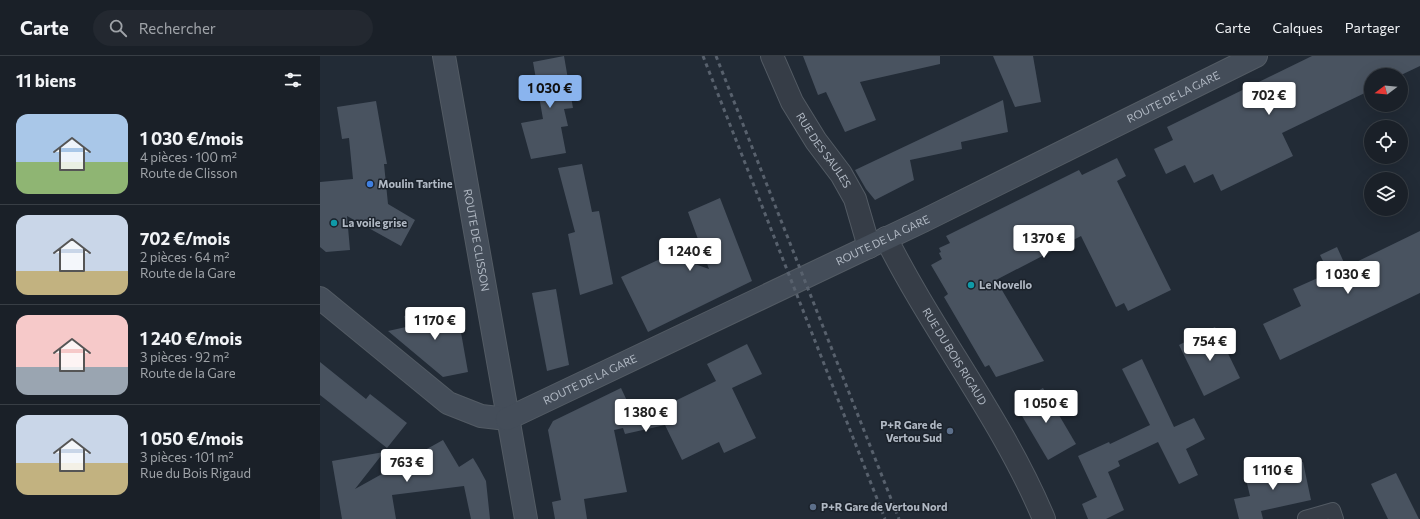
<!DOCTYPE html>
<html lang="fr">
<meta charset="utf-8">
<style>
:root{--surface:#1a2028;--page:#232830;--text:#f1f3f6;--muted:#9fa3a8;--line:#383e45;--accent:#8ab4ee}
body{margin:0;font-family:Commissioner,sans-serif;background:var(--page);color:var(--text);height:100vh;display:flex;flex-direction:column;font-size:15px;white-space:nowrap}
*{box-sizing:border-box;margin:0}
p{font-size:13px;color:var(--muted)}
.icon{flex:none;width:22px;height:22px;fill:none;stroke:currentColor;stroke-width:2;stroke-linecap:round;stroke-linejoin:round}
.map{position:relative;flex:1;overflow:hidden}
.side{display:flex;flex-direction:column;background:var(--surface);width:320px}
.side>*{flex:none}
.needle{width:26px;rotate:254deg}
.controls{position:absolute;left:1044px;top:12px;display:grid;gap:8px}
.controls a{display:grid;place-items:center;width:44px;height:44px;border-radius:50%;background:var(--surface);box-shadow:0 4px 16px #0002,0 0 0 1px var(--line);font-size:20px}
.price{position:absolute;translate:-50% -34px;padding:0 9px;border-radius:4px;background:#fff;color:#222;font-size:13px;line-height:26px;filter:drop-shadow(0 1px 2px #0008)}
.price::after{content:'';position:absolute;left:50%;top:24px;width:12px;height:9px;margin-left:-6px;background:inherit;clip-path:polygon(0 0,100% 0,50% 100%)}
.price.current{background:var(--accent);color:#111}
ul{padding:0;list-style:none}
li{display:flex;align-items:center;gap:12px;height:100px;padding:0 16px}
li+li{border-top:1px solid var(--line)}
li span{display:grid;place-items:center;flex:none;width:112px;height:80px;border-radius:12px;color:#555}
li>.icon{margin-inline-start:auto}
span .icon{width:48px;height:48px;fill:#fffc;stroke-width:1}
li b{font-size:17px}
h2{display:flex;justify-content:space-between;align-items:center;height:48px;padding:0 16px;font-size:17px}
header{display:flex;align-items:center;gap:24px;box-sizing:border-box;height:56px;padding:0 20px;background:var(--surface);border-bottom:1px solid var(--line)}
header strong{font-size:19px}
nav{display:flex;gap:22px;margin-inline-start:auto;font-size:14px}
.search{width:280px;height:36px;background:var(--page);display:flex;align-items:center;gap:10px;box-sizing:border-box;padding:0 14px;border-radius:22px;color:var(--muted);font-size:15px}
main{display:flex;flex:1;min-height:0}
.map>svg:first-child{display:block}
.building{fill:#495360}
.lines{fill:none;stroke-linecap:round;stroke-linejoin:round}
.lane-casing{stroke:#535b64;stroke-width:16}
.street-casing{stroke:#535b64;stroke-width:24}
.secondary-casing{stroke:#535b64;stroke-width:24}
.lane{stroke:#363d47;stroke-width:14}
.street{stroke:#363d47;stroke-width:22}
.secondary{stroke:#444d59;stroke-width:22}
.rail{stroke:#58616d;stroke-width:3;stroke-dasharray:4 4;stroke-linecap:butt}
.shop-dot{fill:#3f7fe0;stroke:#1b222b;stroke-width:1.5}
.culture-dot{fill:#0f9aa8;stroke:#1b222b;stroke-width:1.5}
.service-dot{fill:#5c6f8a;stroke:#1b222b;stroke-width:1.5}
.labels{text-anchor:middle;stroke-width:3;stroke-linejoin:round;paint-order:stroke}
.street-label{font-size:11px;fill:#b0b8c3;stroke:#1b222b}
.poi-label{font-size:11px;font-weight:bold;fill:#b0b8c3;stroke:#1b222b;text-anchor:start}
</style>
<header>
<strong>Carte</strong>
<div class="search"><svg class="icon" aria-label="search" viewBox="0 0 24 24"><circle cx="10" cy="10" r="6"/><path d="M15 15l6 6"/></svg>Rechercher</div>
<nav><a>Carte</a><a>Calques</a><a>Partager</a></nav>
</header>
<main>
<section class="side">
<h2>11 biens<svg class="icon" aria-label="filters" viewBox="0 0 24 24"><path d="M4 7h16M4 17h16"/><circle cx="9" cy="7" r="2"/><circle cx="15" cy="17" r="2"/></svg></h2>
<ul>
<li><span style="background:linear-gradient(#a9c7e8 60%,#8fb573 0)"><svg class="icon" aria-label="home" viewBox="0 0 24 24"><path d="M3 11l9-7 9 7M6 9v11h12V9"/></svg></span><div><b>1 030 €/mois</b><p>4 pièces · 100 m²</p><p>Route de Clisson</p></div></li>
<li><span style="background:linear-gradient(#c9d6e8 70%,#c2b280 0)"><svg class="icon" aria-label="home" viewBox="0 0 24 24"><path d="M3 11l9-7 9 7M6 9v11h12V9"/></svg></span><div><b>702 €/mois</b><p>2 pièces · 64 m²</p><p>Route de la Gare</p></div></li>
<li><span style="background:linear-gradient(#f6c9c9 65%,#9aa5b1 0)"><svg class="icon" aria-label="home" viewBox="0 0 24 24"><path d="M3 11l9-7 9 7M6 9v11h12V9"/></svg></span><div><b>1 240 €/mois</b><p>3 pièces · 92 m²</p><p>Route de la Gare</p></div></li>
<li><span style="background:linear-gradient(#c9d6e8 60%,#c2b280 0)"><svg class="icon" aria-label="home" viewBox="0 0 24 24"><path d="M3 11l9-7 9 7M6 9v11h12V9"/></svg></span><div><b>1 050 €/mois</b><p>3 pièces · 101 m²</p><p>Rue du Bois Rigaud</p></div></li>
</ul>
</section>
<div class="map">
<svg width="1100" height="463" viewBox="0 0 1100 463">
<rect width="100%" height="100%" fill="#222b36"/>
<g class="building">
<polygon points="244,0 253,52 244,53 248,70 241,71 246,97 211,103 201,67 223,63 213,6"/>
<polygon points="483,0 620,0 620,8 540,26 556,64 525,76 506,36 498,39"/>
<polygon points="673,0 713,0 721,46 695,51"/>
<polygon points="992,0 1100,0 1100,10 1081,19 1051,19 1051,34 962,77 973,100 901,135 893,118 874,127 865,109 846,118 834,93 853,84 847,71"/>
<polygon points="683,44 688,76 641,86 642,93 590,104 594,124 555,144 546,133 535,114"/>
<polygon points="56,45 67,108 64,108 68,148 95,164 81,190 27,160 30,194 6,196 0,191 0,126 33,123 29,82 22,83 17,51"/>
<polygon points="797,102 806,120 797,125 851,234 808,255 804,247 796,251 761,180 676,224 724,305 676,321 669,309 665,311 624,241 628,238 611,209 622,203 619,197 621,196 619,192 630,187 626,180 759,114 762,119"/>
<polygon points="262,108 272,156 279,155 293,228 260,239 248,178 255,176 238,112"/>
<polygon points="400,142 432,225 328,276 301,221 349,199 389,213 368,156"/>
<polygon points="1100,175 1100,237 960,304 943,268 981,250 973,233 1009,217 1000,199 1017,191 1026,211"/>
<polygon points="236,233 249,309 227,315 212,237"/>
<polygon points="137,254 148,316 123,321 68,275 86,271 84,260 105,256 105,260"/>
<polygon points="895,271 920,322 884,340 859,289"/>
<polygon points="427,288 442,318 412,332 436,382 404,397 399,386 362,404 345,369 305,378 303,372 294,374 307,436 264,443 267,463 235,463 232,446 241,444 228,374 233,365 301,332 316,364 396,325 387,308"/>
<polygon points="822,303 854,371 874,362 885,383 866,393 878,419 859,428 838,386 798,405 800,410 788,416 804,454 786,463 768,463 762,448 777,441 758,400 789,386 790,388 830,369 802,313"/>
<polygon points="0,306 46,343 50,338 87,367 67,392 0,339"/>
<polygon points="723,332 756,388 728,404 695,348"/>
<polygon points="123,384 139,411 153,402 159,412 166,425 170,463 151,463 144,430 72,439 76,463 22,463 12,405 64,396 35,433"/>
<polygon points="983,406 991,444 941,455 943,463 919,463 914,443 930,440 925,419"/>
<polygon points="1076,417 1099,463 1068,463 1051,428"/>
</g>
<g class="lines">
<defs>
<polyline id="lane" points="985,462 1013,454 1016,463"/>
<g id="street">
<path id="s1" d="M 452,0 L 472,46 L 496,85 L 521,118 L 535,143 L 549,191"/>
<path id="s2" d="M 566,182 C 614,278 683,364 724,463"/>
</g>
<g id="secondary">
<path id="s3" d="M 124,0 L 206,463"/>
<polyline points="0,242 128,347 161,360 187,363"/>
<path id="s4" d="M 187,363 L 603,165 L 936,0"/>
</g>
</defs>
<use href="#lane" class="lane-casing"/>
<use href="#street" class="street-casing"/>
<use href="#secondary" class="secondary-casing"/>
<use href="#lane" class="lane"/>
<use href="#street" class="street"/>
<use href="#secondary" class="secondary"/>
<g class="rail">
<polyline points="383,0 565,463"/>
<polyline points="396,0 579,463"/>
</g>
</g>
<circle class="shop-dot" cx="50" cy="128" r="4"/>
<g class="culture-dot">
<circle cx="14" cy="167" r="4"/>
<circle cx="651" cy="229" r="4"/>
</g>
<g class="service-dot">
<circle cx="630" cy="375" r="4"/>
<circle cx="493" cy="451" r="4"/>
</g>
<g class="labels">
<g class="street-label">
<text dy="4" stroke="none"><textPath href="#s4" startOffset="740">ROUTE DE LA GARE</textPath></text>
<text dy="4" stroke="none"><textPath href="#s1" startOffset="108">RUE DES SAULES</textPath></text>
<text dy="4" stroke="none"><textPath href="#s3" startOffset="187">ROUTE DE CLISSON</textPath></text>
<text dy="4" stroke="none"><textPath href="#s4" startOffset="416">ROUTE DE LA GARE</textPath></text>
<text dy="4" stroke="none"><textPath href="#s2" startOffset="137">RUE DU BOIS RIGAUD</textPath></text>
<text dy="4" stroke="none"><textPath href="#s4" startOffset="92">ROUTE DE LA GARE</textPath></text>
</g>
<g class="poi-label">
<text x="58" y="132">Moulin Tartine</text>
<text x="22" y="171">La voile grise</text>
<text x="659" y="233">Le Novello</text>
<text x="622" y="373" text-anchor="end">P+R Gare de<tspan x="622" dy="13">Vertou Sud</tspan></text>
<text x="501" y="455">P+R Gare de Vertou Nord</text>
</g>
</g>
</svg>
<div class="controls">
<a><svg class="needle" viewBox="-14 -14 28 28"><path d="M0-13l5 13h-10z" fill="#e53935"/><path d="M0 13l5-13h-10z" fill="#9fa3a8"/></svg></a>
<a><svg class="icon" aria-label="locate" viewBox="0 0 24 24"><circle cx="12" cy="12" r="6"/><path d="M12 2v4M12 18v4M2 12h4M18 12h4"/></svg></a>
<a><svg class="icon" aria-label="layers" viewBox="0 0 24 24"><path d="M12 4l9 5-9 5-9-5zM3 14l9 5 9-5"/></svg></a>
</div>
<b class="price current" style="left:230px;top:53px">1 030 €</b>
<b class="price" style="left:949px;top:60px">702 €</b>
<b class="price" style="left:724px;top:203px">1 370 €</b>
<b class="price" style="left:370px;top:216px">1 240 €</b>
<b class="price" style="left:1028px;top:239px">1 030 €</b>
<b class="price" style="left:115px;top:285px">1 170 €</b>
<b class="price" style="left:890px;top:306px">754 €</b>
<b class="price" style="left:726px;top:368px">1 050 €</b>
<b class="price" style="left:326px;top:377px">1 380 €</b>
<b class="price" style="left:87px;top:427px">763 €</b>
<b class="price" style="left:953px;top:435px">1 110 €</b>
</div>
</main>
